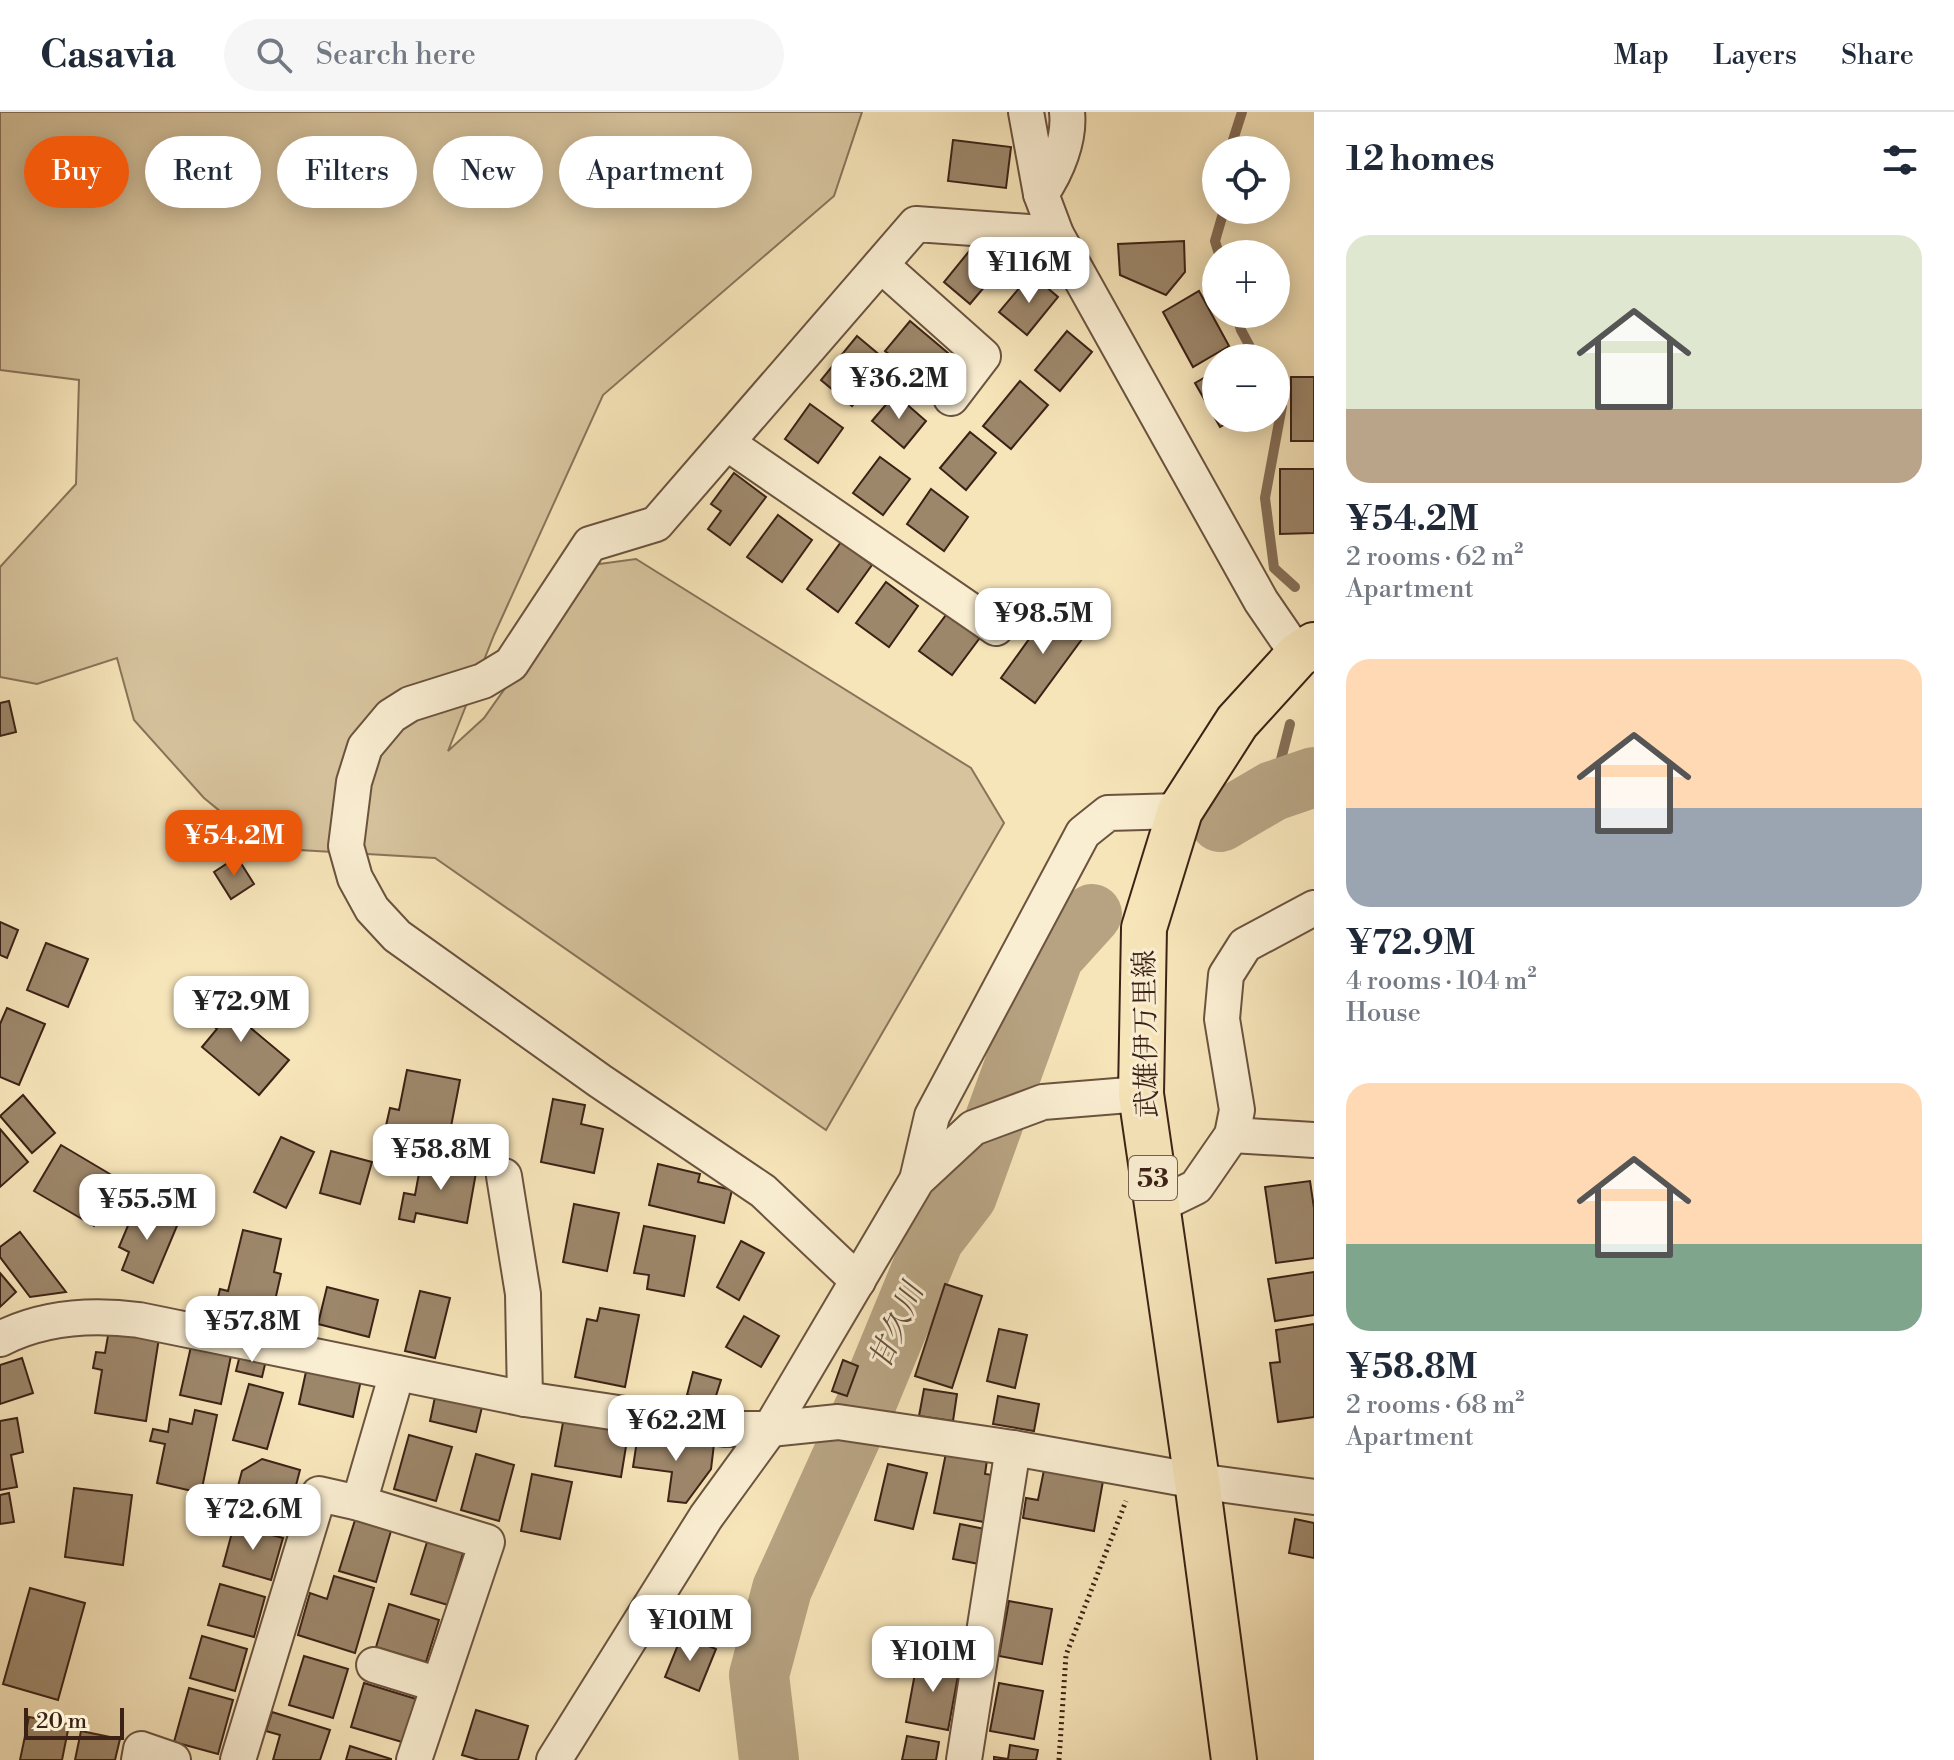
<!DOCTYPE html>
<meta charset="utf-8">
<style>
:root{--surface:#fff;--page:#f6f6f7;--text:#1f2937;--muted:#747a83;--line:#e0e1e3;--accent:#ea580c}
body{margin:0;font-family:"Libre Bodoni","Noto Serif JP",serif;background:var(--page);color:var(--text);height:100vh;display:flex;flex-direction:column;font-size:30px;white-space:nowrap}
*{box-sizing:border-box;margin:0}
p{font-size:26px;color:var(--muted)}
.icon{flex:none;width:44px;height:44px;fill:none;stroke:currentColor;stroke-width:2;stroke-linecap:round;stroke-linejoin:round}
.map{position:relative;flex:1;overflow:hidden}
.panel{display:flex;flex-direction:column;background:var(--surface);width:640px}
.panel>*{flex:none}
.hud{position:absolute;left:24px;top:24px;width:760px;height:72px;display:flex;gap:16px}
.buttons{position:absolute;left:1202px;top:24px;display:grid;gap:16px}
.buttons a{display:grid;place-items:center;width:88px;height:88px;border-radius:50%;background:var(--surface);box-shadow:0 4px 20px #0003;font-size:40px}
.scale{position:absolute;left:24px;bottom:20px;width:100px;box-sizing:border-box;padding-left:8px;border:4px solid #3c2216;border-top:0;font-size:22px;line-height:28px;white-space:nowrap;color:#3c2216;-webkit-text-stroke:6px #faeed2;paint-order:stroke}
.price{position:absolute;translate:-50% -68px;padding:0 18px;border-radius:16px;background:#fff;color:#222;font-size:26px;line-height:52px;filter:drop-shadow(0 2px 4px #0008)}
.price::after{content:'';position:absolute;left:50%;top:48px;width:24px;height:18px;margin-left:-12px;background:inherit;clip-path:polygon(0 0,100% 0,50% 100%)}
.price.on{background:var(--accent);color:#fff}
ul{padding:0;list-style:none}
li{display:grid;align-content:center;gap:16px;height:424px;padding:0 32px}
li span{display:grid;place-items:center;height:248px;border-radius:24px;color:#555}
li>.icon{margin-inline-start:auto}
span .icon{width:144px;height:144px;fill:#fffc;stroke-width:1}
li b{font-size:34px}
h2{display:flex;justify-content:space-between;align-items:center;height:96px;padding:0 32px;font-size:34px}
.chip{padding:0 28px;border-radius:36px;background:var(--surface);box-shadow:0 4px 20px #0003;font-size:28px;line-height:72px}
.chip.on{background:var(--accent);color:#fff}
header{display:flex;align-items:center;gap:48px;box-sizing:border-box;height:112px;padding:0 40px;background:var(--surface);border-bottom:2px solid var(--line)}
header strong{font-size:38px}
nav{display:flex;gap:44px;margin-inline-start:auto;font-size:28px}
.search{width:560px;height:72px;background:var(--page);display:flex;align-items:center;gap:20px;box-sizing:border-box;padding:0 28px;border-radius:44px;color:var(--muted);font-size:30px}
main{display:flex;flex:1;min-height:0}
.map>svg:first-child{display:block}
.green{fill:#d7c49e;stroke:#8a735a;stroke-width:2}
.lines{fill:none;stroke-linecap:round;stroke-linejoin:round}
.stream{stroke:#866f57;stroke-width:10}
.river{stroke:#b7a382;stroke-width:60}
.building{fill:#9d876b;stroke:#3c2216;stroke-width:2}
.street-casing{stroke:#6b533f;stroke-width:38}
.primary-casing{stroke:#3c2216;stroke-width:48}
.path{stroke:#3c2216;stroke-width:5;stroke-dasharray:2 4;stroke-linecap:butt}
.street{stroke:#faeed2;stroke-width:34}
.primary{stroke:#f7e5ba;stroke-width:44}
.labels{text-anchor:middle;stroke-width:6;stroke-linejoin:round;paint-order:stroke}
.shield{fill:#faeed2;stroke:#755f4e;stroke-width:2}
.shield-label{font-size:26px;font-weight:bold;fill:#3c2216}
.street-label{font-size:28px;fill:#3c2216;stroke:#faeed2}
.water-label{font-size:30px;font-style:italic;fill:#674f3c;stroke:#faeed2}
</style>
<header>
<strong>Casavia</strong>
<div class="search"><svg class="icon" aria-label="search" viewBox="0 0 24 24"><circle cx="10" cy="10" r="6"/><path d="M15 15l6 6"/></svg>Search here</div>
<nav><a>Map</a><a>Layers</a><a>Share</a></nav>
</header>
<main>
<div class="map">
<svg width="1314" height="1648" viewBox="0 0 1314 1648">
<rect width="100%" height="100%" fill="#f7e5ba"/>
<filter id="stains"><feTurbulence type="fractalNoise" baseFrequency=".0025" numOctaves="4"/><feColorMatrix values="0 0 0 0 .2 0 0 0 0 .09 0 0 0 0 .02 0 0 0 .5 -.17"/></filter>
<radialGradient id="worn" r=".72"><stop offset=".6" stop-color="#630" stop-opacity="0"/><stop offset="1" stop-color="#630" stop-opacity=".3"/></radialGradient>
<polygon class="green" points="0,0 862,0 834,84 603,283 494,523 448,639 484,606 592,453 636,447 971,656 1004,711 826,1018 435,746 265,736 204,686 134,608 117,546 37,572 0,565 0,455 76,372 79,268 0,258"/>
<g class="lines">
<g class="stream">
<polyline points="1233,38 1233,28 1242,0"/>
<polyline points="1219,142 1215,129 1224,98"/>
<polyline points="1236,202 1241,218 1256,246"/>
<polyline points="1276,283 1282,294 1265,386 1274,456 1295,475"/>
<polyline points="1273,679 1290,612"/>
</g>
<g class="river">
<polyline points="1220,710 1273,679 1314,665"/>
<polyline points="769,1648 759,1563 782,1477 866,1292 934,1127 967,1084 1054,844 1092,802"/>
</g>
</g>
<g class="building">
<polygon points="953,28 1011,35 1006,76 948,69"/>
<polygon points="1184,129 1185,160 1166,183 1120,163 1118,132"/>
<polygon points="975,132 1001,155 970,192 944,170"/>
<polygon points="1031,162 1058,185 1027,223 999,200"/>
<polygon points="1199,179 1229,234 1193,255 1163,200"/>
<polygon points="910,209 948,241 924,271 885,239"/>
<polygon points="1067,219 1092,240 1060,279 1035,258"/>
<polygon points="857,224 888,250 852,294 821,268"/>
<polygon points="1216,259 1216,306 1236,306 1220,315 1195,271"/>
<rect x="1291" y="265" width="23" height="64"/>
<polygon points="1020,269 1048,293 1011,337 983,314"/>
<polygon points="895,282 926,309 904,336 872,309"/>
<polygon points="810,292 843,316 818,351 785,327"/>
<polygon points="970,320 996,341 966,378 940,356"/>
<polygon points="880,345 910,367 883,403 853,381"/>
<polygon points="1280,357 1314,357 1314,421 1280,422"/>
<polygon points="734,361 766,385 730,433 708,417 721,399 711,392"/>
<polygon points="931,377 968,405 944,439 907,412"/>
<polygon points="778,403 812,428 782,470 747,445"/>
<polygon points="841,430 872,453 838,500 807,477"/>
<polygon points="886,470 918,494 889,535 856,511"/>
<polygon points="1050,498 1085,523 1035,591 1001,566"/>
<polygon points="949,499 982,523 952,563 919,539"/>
<polygon points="9,589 16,620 0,624 0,591"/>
<polygon points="237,745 254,772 231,787 214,760"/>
<polygon points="0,810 18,818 7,846 0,843"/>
<polygon points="46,831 88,847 68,895 27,878"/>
<polygon points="227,875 250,895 240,907 289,948 259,983 202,935 217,917 202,905"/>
<polygon points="7,896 45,912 19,973 0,965 0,912"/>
<polygon points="407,958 460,968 448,1030 385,1018 390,996 399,998"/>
<polygon points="23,983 55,1021 32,1041 0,1004"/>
<polygon points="553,987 585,993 581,1012 603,1017 594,1061 541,1050"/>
<polygon points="0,1017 28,1050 0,1075"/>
<polygon points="281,1025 314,1040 286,1096 254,1080"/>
<polygon points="61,1033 120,1068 94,1114 34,1079"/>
<polygon points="331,1039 372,1050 360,1092 320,1081"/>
<polygon points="422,1045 477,1055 467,1111 416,1101 414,1110 399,1107 404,1081 415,1083"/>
<polygon points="658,1052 700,1062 698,1070 732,1078 724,1111 649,1093"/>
<polygon points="1310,1069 1314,1096 1314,1146 1276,1151 1265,1075"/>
<polygon points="137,1092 179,1109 153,1171 122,1158 129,1140 119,1135"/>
<polygon points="574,1092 619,1101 607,1159 563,1150"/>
<polygon points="644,1114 695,1124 684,1184 647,1177 649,1163 634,1161"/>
<polygon points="243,1118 281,1127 274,1160 281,1162 272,1202 243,1194 242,1200 216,1194 220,1177 228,1179"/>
<polygon points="20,1120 66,1180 30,1185 0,1145 0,1135"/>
<polygon points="741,1129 764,1141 739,1188 717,1175"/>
<polygon points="1314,1160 1314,1203 1275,1209 1268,1167"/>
<polygon points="0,1161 16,1180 0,1195"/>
<polygon points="945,1172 982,1184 952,1276 915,1264"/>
<polygon points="327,1175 378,1188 369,1225 318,1212"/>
<polygon points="420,1179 450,1186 435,1246 405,1239"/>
<polygon points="600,1196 639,1203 625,1275 575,1265 587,1207 597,1209"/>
<polygon points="744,1204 779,1224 761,1255 726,1235"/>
<polygon points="1314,1212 1314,1305 1278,1310 1270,1251 1280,1250 1276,1218"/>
<polygon points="999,1217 1027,1223 1015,1276 987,1269"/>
<polygon points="109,1218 159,1226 146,1309 95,1301 102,1258 93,1256 96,1240 105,1241"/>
<polygon points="192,1230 232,1239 221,1292 180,1283"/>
<polygon points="241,1239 267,1244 262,1265 236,1259"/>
<polygon points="22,1246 33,1281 0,1292 0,1253"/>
<polygon points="843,1248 858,1254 847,1284 832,1279"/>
<polygon points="307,1255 361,1268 353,1305 299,1292"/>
<polygon points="693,1260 721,1268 714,1290 687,1283"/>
<polygon points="249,1272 283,1281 267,1337 233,1328"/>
<polygon points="924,1277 957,1282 953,1309 919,1304"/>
<polygon points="998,1284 1039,1292 1034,1319 993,1312"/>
<polygon points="435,1285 482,1295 476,1320 430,1309"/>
<polygon points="195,1298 217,1303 201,1381 157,1371 165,1332 150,1329 153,1317 168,1320 170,1307 192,1312"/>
<polygon points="564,1305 629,1316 621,1365 555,1354"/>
<polygon points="17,1306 23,1340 11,1343 17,1375 0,1378 0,1309"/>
<polygon points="638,1322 714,1332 711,1357 686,1391 668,1389 672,1360 633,1355"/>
<polygon points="409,1323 452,1335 436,1389 394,1377"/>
<polygon points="946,1341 987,1348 985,1362 993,1363 984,1410 934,1401"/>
<polygon points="476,1342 514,1353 499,1409 461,1398"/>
<polygon points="262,1347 300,1358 287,1408 233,1393 242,1359"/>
<polygon points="888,1352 927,1361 913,1417 875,1408"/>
<polygon points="1044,1358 1103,1369 1094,1419 1023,1406 1026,1386 1038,1388"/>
<polygon points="532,1362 572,1370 560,1427 521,1419"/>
<polygon points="74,1376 132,1383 123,1453 65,1445"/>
<polygon points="9,1381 14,1410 0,1412 0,1383"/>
<polygon points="1295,1407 1314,1411 1314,1446 1289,1441"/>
<polygon points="355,1408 391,1419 376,1470 339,1459"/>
<polygon points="960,1412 985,1417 979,1452 953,1447"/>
<polygon points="234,1413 283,1426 271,1468 223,1454"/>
<polygon points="427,1430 463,1441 448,1493 411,1482"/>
<polygon points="334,1464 374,1476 355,1541 298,1523 310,1481 327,1487"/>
<polygon points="220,1472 265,1485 254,1525 208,1513"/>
<polygon points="30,1476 85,1491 58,1588 3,1572"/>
<polygon points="1009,1489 1052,1497 1042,1552 999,1544"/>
<polygon points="389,1492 439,1508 426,1550 376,1535"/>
<polygon points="682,1523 716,1537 699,1579 665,1565"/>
<polygon points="202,1524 247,1537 235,1579 190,1566"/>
<polygon points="304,1544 348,1557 333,1606 289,1593"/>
<polygon points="918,1545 960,1553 948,1618 906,1610"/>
<polygon points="364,1571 416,1587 402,1630 351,1615"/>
<polygon points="999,1571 1043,1579 1034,1627 990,1619"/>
<polygon points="189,1576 233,1588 218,1642 174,1630"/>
<polygon points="476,1598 528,1614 518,1648 479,1648 462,1643"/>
<polygon points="272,1600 330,1618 320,1648 273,1648 280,1623 266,1619"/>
<polygon points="29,1605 69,1613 62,1648 20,1648"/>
<polygon points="81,1619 120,1627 115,1648 75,1648"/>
<polygon points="907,1624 939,1630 936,1648 902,1648"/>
<polygon points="1010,1633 1038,1638 1036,1648 994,1648 994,1645 1008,1647"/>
<polygon points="350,1634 391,1647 391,1648 346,1648"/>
</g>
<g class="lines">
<defs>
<g id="street">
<polyline points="1026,0 1041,82 1056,122 1261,489 1298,543"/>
<path d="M 1041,82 C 1057,59 1070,27 1067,0"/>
<polyline points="881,153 983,244 951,286"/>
<polyline points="727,331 996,516"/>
<polyline points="1232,1023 1314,1028"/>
<polyline points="504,1064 523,1182 525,1287"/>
<polyline points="917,1068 932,1004 1083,721 1108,701 1180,699"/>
<polyline points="1157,1094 1196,1075 1232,1023 1237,998 1222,907 1226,863 1245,833 1314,796"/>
<polyline points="858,1169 763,1079 600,969 397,824 372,797 355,766 346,734 354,670 365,635 391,604 410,592 483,569 511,552 590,432 656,412 916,112 1056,122"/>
<path d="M 0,1227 C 43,1205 92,1202 139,1208 L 525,1287 L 725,1317 L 770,1317 L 838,1310 L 1013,1336 L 1197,1369 L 1314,1385"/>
<polyline points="397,1261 359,1391 487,1430 414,1648"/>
<polyline points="374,1553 439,1573"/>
<polyline points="139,1648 141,1637 173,1648"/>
<polyline points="238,1648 319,1382 359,1391"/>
<polyline points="554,1648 706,1405 770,1317 917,1068 973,1016 1043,990 1141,982"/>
<polyline points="964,1648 1013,1336"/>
</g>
<polyline id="primary" points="1234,1648 1197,1369 1141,982 1144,816 1180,699 1237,610 1298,543 1314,533"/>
</defs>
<use href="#street" class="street-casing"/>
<use href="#primary" class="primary-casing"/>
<polyline class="path" points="1059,1648 1066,1543 1126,1389"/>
<use href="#street" class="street"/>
<use href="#primary" class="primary"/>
</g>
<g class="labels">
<rect class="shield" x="1129" y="1044" width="48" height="44" rx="6"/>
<g class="shield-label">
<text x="1153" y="1075">53</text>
</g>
<g class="street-label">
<text transform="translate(1145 922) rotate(-91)" y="10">武雄伊万里線</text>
</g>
<g class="water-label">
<text transform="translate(896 1214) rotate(-66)" y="10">甘久川</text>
</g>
</g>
<rect width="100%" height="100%" filter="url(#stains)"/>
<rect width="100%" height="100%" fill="url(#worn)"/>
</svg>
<div class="buttons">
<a><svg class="icon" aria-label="locate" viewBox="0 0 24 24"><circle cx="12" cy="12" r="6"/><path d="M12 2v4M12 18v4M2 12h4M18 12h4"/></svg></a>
<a>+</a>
<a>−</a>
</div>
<div class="scale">20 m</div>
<b class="price" style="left:1029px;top:193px">¥116M</b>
<b class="price" style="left:899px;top:309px">¥36.2M</b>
<b class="price" style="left:1043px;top:544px">¥98.5M</b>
<b class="price on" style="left:234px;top:766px">¥54.2M</b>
<b class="price" style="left:241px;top:932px">¥72.9M</b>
<b class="price" style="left:441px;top:1080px">¥58.8M</b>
<b class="price" style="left:147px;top:1130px">¥55.5M</b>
<b class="price" style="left:252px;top:1252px">¥57.8M</b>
<b class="price" style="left:676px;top:1351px">¥62.2M</b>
<b class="price" style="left:253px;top:1440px">¥72.6M</b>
<b class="price" style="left:690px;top:1551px">¥101M</b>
<b class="price" style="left:933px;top:1582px">¥101M</b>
<div class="hud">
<a class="chip on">Buy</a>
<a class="chip">Rent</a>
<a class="chip">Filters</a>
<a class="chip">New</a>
<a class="chip">Apartment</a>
</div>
</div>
<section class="panel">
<h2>12 homes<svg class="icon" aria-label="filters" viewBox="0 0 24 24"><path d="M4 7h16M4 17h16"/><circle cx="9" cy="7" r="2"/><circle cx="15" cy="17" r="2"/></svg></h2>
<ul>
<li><span style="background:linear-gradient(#dfe7d0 70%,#b9a48a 0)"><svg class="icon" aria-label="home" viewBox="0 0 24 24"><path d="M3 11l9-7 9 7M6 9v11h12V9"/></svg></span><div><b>¥54.2M</b><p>2 rooms · 62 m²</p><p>Apartment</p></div></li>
<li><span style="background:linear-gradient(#ffd9b3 60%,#9aa5b1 0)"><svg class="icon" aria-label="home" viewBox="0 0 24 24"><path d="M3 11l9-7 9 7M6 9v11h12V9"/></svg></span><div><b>¥72.9M</b><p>4 rooms · 104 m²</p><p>House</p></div></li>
<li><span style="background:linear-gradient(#ffd9b3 65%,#7fa58c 0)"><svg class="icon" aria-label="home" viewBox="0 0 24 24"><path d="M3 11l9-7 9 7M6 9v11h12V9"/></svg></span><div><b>¥58.8M</b><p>2 rooms · 68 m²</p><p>Apartment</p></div></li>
</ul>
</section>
</main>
